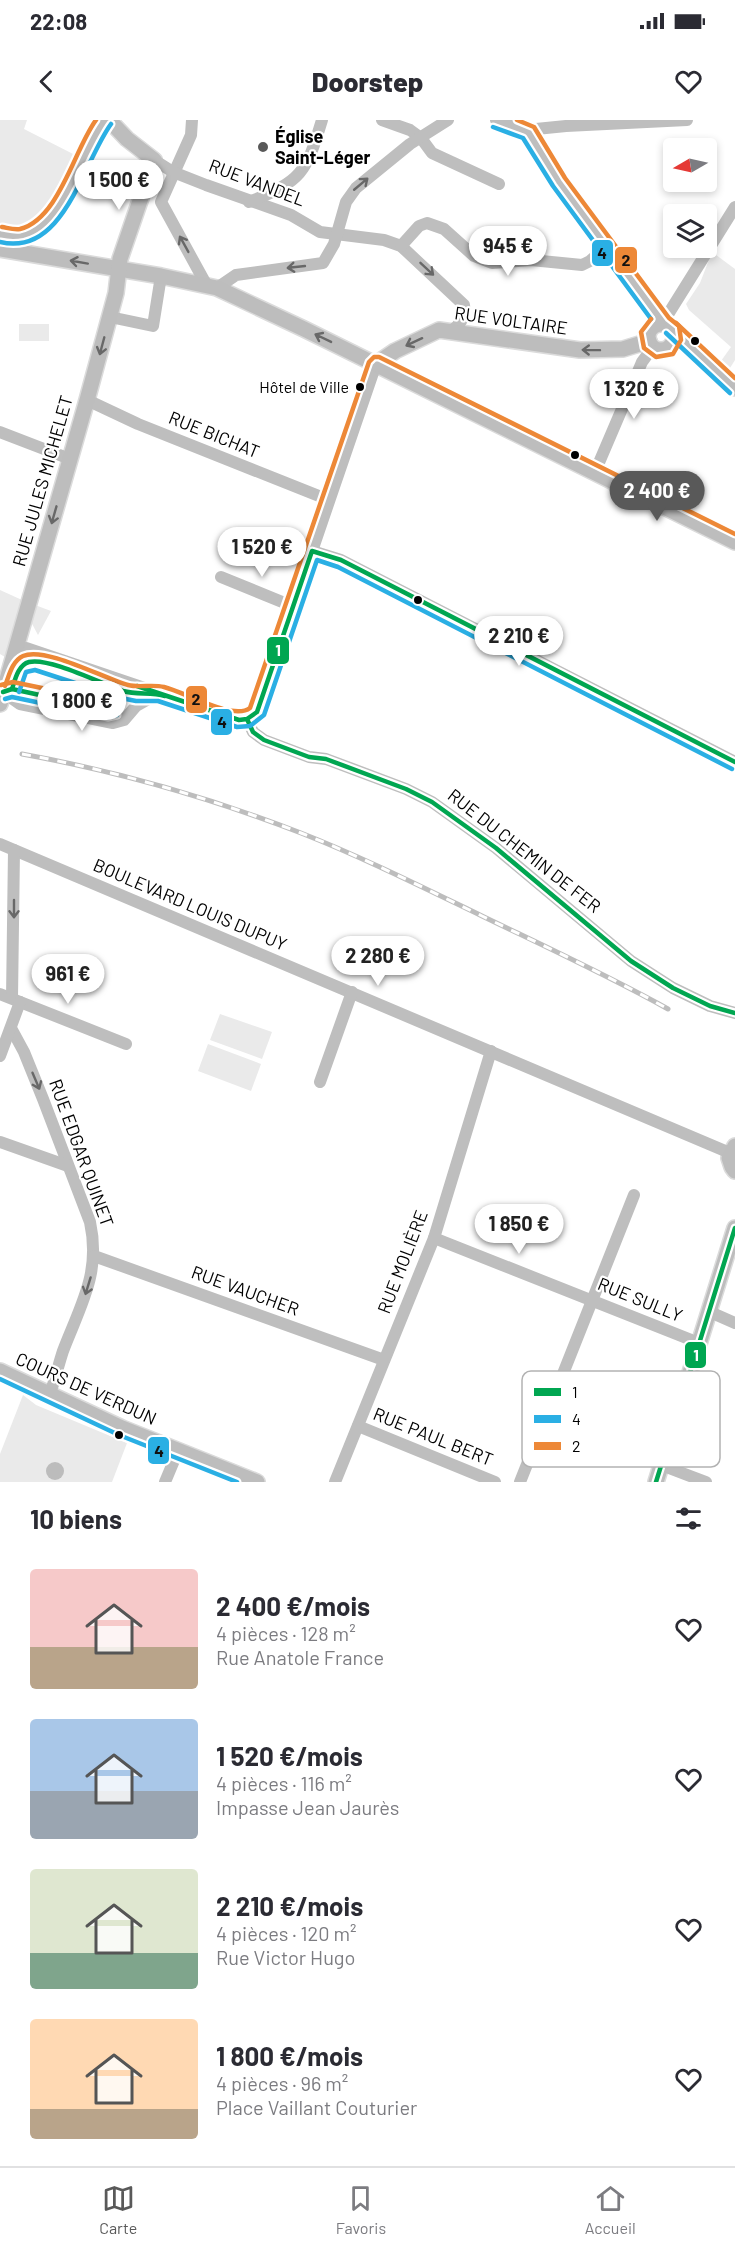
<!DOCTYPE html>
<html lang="fr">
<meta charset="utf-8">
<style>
:root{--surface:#fff;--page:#f2f2f3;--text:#2b2b33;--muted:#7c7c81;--line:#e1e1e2;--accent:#595959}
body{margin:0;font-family:Barlow,sans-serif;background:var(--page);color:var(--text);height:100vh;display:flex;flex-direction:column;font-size:22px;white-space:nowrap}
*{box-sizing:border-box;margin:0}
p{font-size:20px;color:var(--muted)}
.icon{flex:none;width:33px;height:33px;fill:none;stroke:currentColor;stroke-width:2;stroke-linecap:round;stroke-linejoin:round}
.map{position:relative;height:1362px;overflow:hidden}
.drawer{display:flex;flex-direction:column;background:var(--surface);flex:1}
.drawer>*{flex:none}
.needle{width:39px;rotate:261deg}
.buttons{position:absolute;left:663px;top:18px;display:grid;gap:12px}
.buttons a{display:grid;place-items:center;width:54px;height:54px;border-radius:6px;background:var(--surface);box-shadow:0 3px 9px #0003;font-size:30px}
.price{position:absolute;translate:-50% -51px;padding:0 14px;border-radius:21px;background:#fff;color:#222;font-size:20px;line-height:39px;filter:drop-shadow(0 2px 3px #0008)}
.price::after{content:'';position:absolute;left:50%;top:36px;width:18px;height:14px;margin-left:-9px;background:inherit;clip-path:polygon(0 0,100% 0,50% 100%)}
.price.selected{background:var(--accent);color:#fff}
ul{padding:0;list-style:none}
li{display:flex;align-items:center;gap:18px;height:150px;padding:0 30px}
li span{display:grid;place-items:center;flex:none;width:168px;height:120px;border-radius:6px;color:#555}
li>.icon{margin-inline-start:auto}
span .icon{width:72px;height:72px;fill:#fffc;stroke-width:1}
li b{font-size:26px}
h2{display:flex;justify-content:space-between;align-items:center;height:72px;padding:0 30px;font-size:26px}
.status{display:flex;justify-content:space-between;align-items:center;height:42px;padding:0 30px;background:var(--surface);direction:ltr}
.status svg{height:16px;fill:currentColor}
header{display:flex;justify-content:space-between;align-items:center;height:78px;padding:0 30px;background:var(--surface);font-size:27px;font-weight:800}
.menu{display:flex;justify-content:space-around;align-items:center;height:84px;border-top:2px solid var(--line);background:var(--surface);font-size:16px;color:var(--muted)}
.menu a{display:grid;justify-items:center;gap:3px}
.menu .selected{color:var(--accent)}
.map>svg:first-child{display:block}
.green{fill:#eaeaea}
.water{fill:#bcbcbc}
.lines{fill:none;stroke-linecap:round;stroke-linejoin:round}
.major-casing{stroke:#dbdbdb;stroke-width:18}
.minor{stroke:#bebebe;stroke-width:12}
.major{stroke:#bdbdbd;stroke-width:15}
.rail-casing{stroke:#bdbdbd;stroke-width:5}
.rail{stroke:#fff;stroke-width:3;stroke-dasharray:9;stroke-linecap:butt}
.bus-1-casing{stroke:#fff;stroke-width:9}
.bus-2-casing{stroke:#fff;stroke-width:9}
.bus-3-casing{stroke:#fff;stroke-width:9}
.bus-1{stroke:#00a651;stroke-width:4.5}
.bus-2{stroke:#2aafe4;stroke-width:4.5}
.bus-3{stroke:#ed8837;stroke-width:4.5}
.oneway{stroke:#686868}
.poi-dot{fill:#595959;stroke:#fff;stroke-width:2}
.bus-dot{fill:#000;stroke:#fff;stroke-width:2}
.labels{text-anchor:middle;stroke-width:4.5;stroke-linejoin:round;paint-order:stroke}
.bus-label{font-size:16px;fill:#000;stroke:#fff;text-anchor:end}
.poi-label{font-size:18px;font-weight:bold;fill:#000;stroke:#fff;text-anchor:start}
.street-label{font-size:18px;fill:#000;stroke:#fff}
.key{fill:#fff;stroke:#b2b2b2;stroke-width:1.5}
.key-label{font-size:16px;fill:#000}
.line-badge{stroke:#fff;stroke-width:2}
.badge-label{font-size:16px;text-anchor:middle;font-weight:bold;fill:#fff}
.pale-badge-label{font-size:16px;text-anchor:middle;font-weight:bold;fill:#111}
</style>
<div class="status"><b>22:08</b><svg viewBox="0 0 49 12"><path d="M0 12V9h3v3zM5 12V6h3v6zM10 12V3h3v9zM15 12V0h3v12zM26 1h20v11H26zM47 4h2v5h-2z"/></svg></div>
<header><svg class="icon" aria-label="back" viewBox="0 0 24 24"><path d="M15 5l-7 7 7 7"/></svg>Doorstep<svg class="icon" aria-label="heart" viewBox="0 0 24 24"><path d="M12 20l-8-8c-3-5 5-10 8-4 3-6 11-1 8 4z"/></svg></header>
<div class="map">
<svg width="735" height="1362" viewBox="0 0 735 1362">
<rect width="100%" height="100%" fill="#fff"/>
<g class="green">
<polygon points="0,0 27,0 24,9 79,37 54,86 25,109 0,107"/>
<polygon points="712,132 735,149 735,240 730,248 721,241 731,227 689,190 686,184 700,163"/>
<rect x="19" y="204" width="30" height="17"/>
<polygon points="0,470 22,480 5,537 0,534"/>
<polygon points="35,485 51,491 38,515 30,500"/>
<polygon points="220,894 272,912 262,939 210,920"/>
<polygon points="208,924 261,944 251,971 198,951"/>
<polygon points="23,1275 36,1285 127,1323 112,1362 0,1362 0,1334"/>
</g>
<circle class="water" cx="55" cy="1351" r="9"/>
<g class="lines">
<defs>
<g id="major">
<path d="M 0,114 C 8,116 15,118 23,116 C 68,103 76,32 105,0"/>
<polyline points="0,129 161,156 217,168 304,209 735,422"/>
<circle cx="661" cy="217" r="13"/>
<polyline points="671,208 735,268"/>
<polyline points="376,244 395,231 439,210 580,230 623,229 649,221"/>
<polyline points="0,584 87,280 116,173 120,139 154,40 127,19 109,0"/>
<polyline points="735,1026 729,1038 732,1047 735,1051"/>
<polyline points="0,1251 122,1308 257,1362"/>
<polyline points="656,1362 735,1108"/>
</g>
</defs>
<use href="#major" class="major-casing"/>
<g class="minor">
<polyline points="192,0 191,15 161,82 207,166"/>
<polyline points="382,0 410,10 421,18 432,33 499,64"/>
<polyline points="496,0 528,12"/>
<polyline points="528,12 559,62 664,204"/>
<polyline points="528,12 536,9 566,6 687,0"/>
<path d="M 154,40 L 173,52 L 206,65 L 291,95 L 320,112 L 384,120 L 401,126 L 464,185 C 466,197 460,205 451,211"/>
<path d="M 249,82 C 302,61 306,53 322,0"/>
<polyline points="401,126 419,106 427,103 444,109 474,136 492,143 531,140 582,145 590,141 607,126"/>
<polyline points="217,168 236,155 323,143 334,124 346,82 356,68 410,24 448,0"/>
<polyline points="110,197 153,206 161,156"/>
<polyline points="665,204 667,196 735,87"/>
<polyline points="87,280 138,304 329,380"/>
<polyline points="0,312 70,339"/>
<polyline points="595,352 642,242 650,231 660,230"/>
<polyline points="312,431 341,440 735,642"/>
<polyline points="221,457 292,486"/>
<polyline points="15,533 26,528 239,600 247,599 257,592 376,244"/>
<polyline points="0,570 20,584 113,603 124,600 136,586 159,573"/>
<polyline points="247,599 253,612 264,620 309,637 326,639 406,669 432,682 496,728 631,841 673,868 710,886 735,893"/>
<polyline points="0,724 730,1033"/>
<polyline points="0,874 126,924"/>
<polyline points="12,878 14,730"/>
<path d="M 11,908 L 24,932 L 43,979 L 90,1102 C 101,1153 81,1184 63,1231 C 58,1246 55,1261 49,1276"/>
<polyline points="0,936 20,882"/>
<polyline points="320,962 352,872"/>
<polyline points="0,1022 68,1046"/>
<polyline points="434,1118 699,1223"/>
<polyline points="94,1136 384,1240"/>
<polyline points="710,1192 735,1203"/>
<polyline points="358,1306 495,1362"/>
<polyline points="661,1345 706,1362"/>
<polyline points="165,1362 178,1331"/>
<polyline points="335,1362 434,1118 491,931"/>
<polyline points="520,1362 634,1075"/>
</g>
<use href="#major" class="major"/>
<defs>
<path id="rail" d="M 22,634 C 116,651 211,678 301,713 C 362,737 422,767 482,796 C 544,826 607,855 668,889"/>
</defs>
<use href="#rail" class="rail-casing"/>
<use href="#rail" class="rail"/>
<defs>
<g id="bus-1">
<polyline points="137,566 239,600 247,599 257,592 312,431 341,440 735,642"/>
<path d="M 12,569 C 15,560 18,545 29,542 C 49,537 102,564 123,571 C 137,575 151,572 165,576"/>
<polyline points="3,572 12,569 109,590 115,588"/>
<polyline points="247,599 253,612 264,620 309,637 326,639 406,669 432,682 496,728 631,841 673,868 710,886 735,893"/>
<polyline points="656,1362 735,1108"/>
</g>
<g id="bus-2">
<polyline points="493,7 523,18 553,66 651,199"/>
<path d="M 0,122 C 64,137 82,44 111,4"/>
<polyline points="666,213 730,273"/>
<polyline points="19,572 26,552 35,550 121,578 136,581 158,581 237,607 250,606 264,595 317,440 338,447 732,649"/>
<polyline points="5,579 12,577 108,597 117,595"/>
<polyline points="0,1259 119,1315 237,1362"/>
</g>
<g id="bus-3">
<polyline points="517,0 534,7 565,58 669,198 679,206 681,220 673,234 656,237 644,228 641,212 651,199"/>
<path d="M 2,107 C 8,108 14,110 20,109 C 59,99 74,30 96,0"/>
<polyline points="676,203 735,258"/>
<polyline points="1,565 13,562 109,582 113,581"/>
<path d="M 5,566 C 9,556 12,541 23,536 C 45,526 105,559 128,565 C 140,568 152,564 164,567 C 185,572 233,601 250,588 L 369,242 L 374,237 L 379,237 L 735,414"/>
</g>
</defs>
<use href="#bus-1" class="bus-1-casing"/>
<use href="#bus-2" class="bus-2-casing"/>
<use href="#bus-3" class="bus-3-casing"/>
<use href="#bus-1" class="bus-1"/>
<use href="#bus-2" class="bus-2"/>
<use href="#bus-3" class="bus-3"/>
</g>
<defs><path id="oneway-shaft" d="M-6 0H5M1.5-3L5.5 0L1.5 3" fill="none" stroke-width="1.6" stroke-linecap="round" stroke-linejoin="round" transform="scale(1.5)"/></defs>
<g class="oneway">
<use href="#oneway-shaft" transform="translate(361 64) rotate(-40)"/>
<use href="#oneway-shaft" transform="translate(184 124) rotate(-119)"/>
<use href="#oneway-shaft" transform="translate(79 142) rotate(-170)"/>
<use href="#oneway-shaft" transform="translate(296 147) rotate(174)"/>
<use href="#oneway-shaft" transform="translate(427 149) rotate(43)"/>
<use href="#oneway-shaft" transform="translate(323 218) rotate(-154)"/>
<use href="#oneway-shaft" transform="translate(414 222) rotate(155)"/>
<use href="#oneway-shaft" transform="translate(102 226) rotate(105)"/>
<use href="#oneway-shaft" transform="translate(591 230) rotate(-179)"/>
<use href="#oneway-shaft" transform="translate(54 395) rotate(106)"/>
<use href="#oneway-shaft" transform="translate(14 789) rotate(90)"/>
<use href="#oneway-shaft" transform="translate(36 961) rotate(67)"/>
<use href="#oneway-shaft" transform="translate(88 1166) rotate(107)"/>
</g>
<circle class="poi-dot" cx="263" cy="27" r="6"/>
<g class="bus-dot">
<circle cx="695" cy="221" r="5"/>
<circle cx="360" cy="267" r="5"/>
<circle cx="575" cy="335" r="5"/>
<circle cx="418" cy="480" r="5"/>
<circle cx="119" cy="1315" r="5"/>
</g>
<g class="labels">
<g class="bus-label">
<text x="349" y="273">Hôtel de Ville</text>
</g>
<g class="poi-label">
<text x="275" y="23">Église<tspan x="275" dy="21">Saint-Léger</tspan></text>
</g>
<g class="street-label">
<text transform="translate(257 63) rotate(21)" y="6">RUE VANDEL</text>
<text transform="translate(511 201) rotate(8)" y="6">RUE VOLTAIRE</text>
<text transform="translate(214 315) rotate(22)" y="6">RUE BICHAT</text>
<text transform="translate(43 361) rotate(-74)" y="6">RUE JULES MICHELET</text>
<text transform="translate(524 731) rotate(38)" y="6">RUE DU CHEMIN DE FER</text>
<text transform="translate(190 785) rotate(23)" y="6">BOULEVARD LOUIS DUPUY</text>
<text transform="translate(81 1033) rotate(70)" y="6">RUE EDGAR QUINET</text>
<text transform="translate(403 1142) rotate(-69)" y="6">RUE MOLIÈRE</text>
<text transform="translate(245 1171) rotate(20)" y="6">RUE VAUCHER</text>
<text transform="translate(640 1180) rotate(22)" y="6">RUE SULLY</text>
<text transform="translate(86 1269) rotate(24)" y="6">COURS DE VERDUN</text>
<text transform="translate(433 1317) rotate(22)" y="6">RUE PAUL BERT</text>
</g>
</g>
<rect x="522" y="1251" width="198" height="96" rx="9" class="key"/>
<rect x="534" y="1268" width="27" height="8" fill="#00a651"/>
<rect x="534" y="1295" width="27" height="8" fill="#2aafe4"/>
<rect x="534" y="1322" width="27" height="8" fill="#ed8837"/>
<g class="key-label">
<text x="572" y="1278">1</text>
<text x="572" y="1305">4</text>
<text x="572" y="1332">2</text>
</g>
<g class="line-badge">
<rect x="591" y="119" width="23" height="28" rx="6" fill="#2aafe4"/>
<rect x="614" y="126" width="24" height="28" rx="6" fill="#ed8837"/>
<rect x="266" y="516" width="24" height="29" rx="6" fill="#00a651"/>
<rect x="185" y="565" width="23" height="29" rx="6" fill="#ed8837"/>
<rect x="210" y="588" width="23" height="28" rx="6" fill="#2aafe4"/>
<rect x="684" y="1221" width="23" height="28" rx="6" fill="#00a651"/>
<rect x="147" y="1316" width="23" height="29" rx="6" fill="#2aafe4"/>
</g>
<g class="badge-label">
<text x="278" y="536">1</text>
<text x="696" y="1241">1</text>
</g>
<g class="pale-badge-label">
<text x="602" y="139">4</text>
<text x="626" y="146">2</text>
<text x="196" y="585">2</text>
<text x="222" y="608">4</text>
<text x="159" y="1337">4</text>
</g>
</svg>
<div class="buttons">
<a><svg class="needle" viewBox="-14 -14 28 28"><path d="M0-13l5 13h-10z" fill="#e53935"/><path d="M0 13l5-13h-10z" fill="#7c7c81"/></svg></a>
<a><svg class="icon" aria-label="layers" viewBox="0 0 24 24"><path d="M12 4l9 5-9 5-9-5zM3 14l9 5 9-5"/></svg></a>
</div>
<b class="price" style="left:119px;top:91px">1 500 €</b>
<b class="price" style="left:508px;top:157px">945 €</b>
<b class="price" style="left:634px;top:300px">1 320 €</b>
<b class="price selected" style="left:657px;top:402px">2 400 €</b>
<b class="price" style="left:262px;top:458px">1 520 €</b>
<b class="price" style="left:519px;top:547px">2 210 €</b>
<b class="price" style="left:82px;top:612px">1 800 €</b>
<b class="price" style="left:378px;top:867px">2 280 €</b>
<b class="price" style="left:68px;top:885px">961 €</b>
<b class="price" style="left:519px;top:1135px">1 850 €</b>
</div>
<section class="drawer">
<h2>10 biens<svg class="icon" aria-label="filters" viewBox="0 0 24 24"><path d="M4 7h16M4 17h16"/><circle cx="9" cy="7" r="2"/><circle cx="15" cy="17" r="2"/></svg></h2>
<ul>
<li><span style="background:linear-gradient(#f6c9c9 65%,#b9a48a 0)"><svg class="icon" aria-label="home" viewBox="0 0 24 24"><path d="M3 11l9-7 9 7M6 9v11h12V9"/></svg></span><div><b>2 400 €/mois</b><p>4 pièces · 128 m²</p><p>Rue Anatole France</p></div><svg class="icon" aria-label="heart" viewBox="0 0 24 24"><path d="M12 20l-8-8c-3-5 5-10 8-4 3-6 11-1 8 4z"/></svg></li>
<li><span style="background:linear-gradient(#a9c7e8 60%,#9aa5b1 0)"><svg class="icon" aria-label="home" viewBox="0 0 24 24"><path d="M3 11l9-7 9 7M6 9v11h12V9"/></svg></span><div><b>1 520 €/mois</b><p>4 pièces · 116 m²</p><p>Impasse Jean Jaurès</p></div><svg class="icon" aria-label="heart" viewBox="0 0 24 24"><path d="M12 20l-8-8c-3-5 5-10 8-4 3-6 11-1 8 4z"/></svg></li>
<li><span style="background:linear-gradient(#dfe7d0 70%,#7fa58c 0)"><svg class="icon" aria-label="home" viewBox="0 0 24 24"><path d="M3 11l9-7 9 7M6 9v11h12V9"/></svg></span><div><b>2 210 €/mois</b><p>4 pièces · 120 m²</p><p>Rue Victor Hugo</p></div><svg class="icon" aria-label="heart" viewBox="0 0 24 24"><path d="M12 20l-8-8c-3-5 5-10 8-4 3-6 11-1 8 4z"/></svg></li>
<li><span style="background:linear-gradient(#ffd9b3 75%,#b9a48a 0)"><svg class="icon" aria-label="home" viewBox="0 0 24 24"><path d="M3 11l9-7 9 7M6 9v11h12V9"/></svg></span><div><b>1 800 €/mois</b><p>4 pièces · 96 m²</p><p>Place Vaillant Couturier</p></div><svg class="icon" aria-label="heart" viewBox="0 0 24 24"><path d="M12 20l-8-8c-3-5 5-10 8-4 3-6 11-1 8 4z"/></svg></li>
</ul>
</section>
<nav class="menu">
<a class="selected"><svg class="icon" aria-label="map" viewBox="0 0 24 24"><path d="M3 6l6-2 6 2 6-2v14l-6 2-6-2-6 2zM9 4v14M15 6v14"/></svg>Carte</a>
<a><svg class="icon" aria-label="saved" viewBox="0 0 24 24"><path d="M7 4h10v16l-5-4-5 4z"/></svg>Favoris</a>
<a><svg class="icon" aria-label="home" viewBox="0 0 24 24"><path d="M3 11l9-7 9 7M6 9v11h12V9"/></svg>Accueil</a>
</nav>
